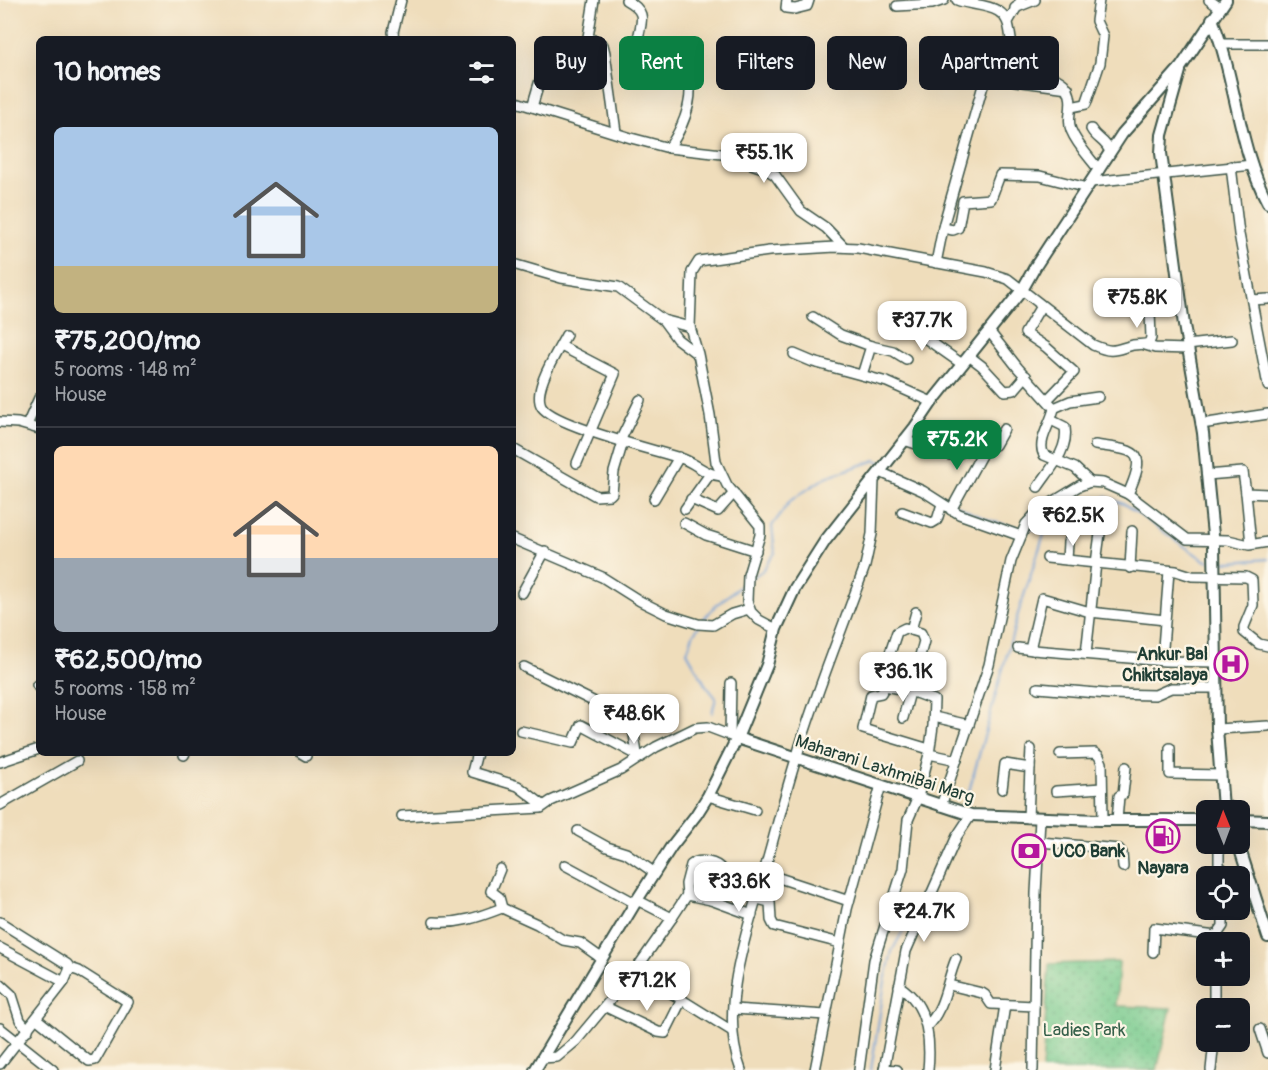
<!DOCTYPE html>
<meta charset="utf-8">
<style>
:root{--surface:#171b24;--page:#20242c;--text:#f1f3f6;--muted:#9ea1a6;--line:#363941;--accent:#0b8043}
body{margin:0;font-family:Pangolin,sans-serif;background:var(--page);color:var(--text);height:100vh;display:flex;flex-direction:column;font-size:22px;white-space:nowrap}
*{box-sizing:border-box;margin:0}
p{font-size:20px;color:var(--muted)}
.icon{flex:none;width:33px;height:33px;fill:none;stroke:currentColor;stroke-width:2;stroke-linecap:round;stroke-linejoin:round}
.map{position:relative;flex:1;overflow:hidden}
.side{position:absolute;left:36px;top:36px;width:480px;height:720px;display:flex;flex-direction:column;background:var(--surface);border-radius:9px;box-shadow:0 6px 24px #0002}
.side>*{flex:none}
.guide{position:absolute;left:534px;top:36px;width:570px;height:54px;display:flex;gap:12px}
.needle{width:39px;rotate:359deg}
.fabs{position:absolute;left:1196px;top:800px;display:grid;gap:12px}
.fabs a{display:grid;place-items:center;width:54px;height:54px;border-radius:9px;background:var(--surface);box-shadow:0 6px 24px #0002;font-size:30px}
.price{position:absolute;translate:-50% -51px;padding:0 14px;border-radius:12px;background:#fff;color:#222;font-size:20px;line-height:39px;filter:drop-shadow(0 2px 3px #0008)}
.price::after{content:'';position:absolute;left:50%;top:36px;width:18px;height:14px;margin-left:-9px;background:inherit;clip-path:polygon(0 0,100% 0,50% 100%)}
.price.on{background:var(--accent);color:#fff}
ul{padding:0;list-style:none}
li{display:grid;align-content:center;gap:12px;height:318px;padding:0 18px}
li+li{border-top:2px solid var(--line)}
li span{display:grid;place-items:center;height:186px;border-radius:9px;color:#555}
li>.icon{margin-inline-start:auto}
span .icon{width:108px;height:108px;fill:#fffc;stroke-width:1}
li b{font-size:26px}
h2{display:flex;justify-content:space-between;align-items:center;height:72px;padding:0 18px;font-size:26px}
.pill{padding:0 21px;border-radius:9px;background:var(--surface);box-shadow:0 6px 24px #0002;font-size:21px;line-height:54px}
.pill.on{background:var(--accent);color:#fff}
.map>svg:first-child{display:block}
.grass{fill:url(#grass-dots);stroke:#4a8460;stroke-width:1.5}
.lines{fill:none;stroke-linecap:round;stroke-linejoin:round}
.stream{stroke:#6b9dd6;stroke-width:2}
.minor-casing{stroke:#3e5548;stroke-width:12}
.major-casing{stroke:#3e5548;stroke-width:14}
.minor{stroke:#fff;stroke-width:9}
.major{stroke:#fff;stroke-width:10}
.labels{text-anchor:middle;stroke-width:4.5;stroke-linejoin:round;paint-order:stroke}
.poi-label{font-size:18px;font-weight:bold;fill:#1f3d34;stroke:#fcf5e5;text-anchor:end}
.street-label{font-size:18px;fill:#1f3d34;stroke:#fcf5e5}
.park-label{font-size:18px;fill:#35604a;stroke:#fcf5e5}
</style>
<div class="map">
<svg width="1268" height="1070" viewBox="0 0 1268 1070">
<defs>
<pattern id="grass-dots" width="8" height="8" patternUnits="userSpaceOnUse" patternTransform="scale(1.5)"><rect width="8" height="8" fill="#76ca8d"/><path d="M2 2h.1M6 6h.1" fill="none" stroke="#60a574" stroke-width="1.8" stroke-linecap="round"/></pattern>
</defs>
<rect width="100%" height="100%" fill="#fcf5e5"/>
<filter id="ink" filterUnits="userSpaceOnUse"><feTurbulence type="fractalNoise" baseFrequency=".0167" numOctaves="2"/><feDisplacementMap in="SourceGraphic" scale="12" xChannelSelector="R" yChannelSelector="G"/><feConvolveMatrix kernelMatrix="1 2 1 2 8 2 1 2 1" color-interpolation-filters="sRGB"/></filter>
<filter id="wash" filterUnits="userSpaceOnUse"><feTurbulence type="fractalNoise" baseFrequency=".008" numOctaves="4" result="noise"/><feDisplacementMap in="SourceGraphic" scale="24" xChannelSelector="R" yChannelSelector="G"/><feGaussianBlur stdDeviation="1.35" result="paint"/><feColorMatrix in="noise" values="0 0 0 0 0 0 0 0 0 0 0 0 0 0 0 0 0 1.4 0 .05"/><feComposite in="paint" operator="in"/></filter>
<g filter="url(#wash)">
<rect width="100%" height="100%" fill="#efddbb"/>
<polygon class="grass" points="1119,962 1116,1006 1171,1008 1157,1070 1042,1070 1049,964"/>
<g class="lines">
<g class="stream">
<polyline points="890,467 951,501"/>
<path d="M 957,505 C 977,517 998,524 1021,528"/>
<polyline points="1027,528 1045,531"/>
<polyline points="1218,561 1231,562 1268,559"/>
<polyline points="751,578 762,571 775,553 772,526 790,501 826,477 876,460 882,463"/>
<polyline points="702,621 714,607 744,583"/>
<polyline points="699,626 693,635 687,652 705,684 716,698 712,713"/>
<polyline points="962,809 968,795 1018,614 1045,531 1083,505 1106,497 1124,504 1204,560 1209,561"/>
<polyline points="871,1070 885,981 892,951 934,873 959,815"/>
</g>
</g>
</g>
<g filter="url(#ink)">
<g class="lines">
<defs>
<g id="minor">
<polyline points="594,0 588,37 603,45 605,53 616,132"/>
<path d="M 626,0 C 651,14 639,23 637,46 C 650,56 670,47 678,53 C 683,56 685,63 687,69 C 696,97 685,124 669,148"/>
<polyline points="787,0 786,8 795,9 807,6 809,0"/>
<path d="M 957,0 C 970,5 986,4 998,11 C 1016,22 1005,43 1019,57 C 1031,69 1051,73 1064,84 C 1078,101 1065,116 1071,130 C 1077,145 1090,158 1099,170"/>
<polyline points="1209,0 1220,8"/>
<polyline points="897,6 932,4 944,0"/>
<polyline points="1015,8 1035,0"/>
<polyline points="1008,22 1021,0"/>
<polyline points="394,39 393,32 401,0"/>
<polyline points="1222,44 1268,44"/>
<polyline points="1015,81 1068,88"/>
<polyline points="513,101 631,138 669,148 722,154 766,169 775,175 801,211 826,228 844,247"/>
<polyline points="532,107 543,70"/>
<polyline points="1071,107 1086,104 1100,63 1103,36 1096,21 1099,0"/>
<path d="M 1091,129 C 1097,140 1105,139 1110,152"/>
<polyline points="1231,166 1239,234 1268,386"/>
<polyline points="1091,182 1252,165"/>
<polyline points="943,228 953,230 958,228 963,201 991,199 1000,175 1040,176 1087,188"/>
<polyline points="936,263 944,223 982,89 996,52 1010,43"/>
<polyline points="513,264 561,278 618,287 663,320 690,327"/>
<polyline points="1252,300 1268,299"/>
<polyline points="1041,306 1025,333 1046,347 1074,372 1048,399"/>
<polyline points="813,317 841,335 871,346 862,375"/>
<polyline points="898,319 962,364"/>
<polyline points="663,320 677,339 697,354"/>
<path d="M 989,331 L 1018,368 L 1054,408 C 1052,422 1036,442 1044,455 L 1075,468 L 1090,482"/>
<path d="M 566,335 C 558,351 531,391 542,407 C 555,426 655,450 680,458 C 695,462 705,475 721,476"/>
<polyline points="1145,345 1155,348 1188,349"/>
<polyline points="1187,345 1232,340"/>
<polyline points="561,346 615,374 577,463"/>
<polyline points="871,346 893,351 906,359"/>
<polyline points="794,354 813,362 887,382 932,402"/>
<polyline points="969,356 982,366 1005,391 1014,390 1026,376"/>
<polyline points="1054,408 1070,401 1098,397"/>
<polyline points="0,422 18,423 39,429"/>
<polyline points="1201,424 1268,414"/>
<polyline points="27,425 39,398"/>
<polyline points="904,440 950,455 955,455 972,448 995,445 1004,429"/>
<polyline points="620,441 640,400"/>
<path d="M 1095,445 C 1137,451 1148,449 1128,494"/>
<polyline points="513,449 596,496 610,495 612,493 614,472 623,442"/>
<polyline points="880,472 923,491 959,514 1021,536"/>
<polyline points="1207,475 1243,472 1246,493 1268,494"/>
<path d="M 1038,487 C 1050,469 1069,450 1065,427 L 1051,420"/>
<polyline points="1246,493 1251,544"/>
<polyline points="654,499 679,457"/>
<polyline points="691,499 718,511 734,493"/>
<polyline points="685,509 710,474"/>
<polyline points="951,510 986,446"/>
<polyline points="902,512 932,523 937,520 942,504"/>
<polyline points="1102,519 1096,563 1176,571 1192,576 1246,577 1252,580 1253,605 1244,627 1244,632 1259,644 1268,646"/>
<polyline points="684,523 706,535 756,551"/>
<polyline points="513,539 602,577 640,601 666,614 698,624 713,625 732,614 749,609"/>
<polyline points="1047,558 1096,563 1086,654"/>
<polyline points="1067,560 1068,542"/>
<polyline points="1130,568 1132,531"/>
<polyline points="522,593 545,551"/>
<polyline points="1165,620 1090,612 1042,598 1031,645 1033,650 1165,661 1217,662"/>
<path d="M 776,629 L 759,620 L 751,612 L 747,601 L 748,575 L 760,535 L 760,526 L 727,485 L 716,462 L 710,415 L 698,354 L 690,327 L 692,272 L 699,261 L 769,251 L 835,247 L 858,248 L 986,272 L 1008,279 L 1093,345 C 1114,354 1114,350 1133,345 C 1139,344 1144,345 1149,343 L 1151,338 L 1150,312"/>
<polyline points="1018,648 1033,650"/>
<polyline points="1162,660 1169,571"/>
<polyline points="524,667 623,716 633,728 637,754"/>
<polyline points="37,685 39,688"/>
<polyline points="885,686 881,680 897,632 905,628 911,630"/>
<polyline points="1038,688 1108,694 1155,695 1171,688 1217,688"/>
<polyline points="934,717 969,725"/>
<polyline points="903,718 924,641 921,633 911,630 916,612"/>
<polyline points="1217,729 1268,726"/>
<polyline points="521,731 573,743 581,725 639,756"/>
<polyline points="730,736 731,683"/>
<polyline points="1170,748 1170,774 1221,775"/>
<polyline points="301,753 306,756"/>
<polyline points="477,753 472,772 518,786 543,805"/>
<polyline points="929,754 957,760"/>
<polyline points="1060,754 1095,753 1099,756 1102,763 1103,820"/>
<polyline points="184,755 185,753"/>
<polyline points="0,762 39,749"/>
<polyline points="1030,768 1031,749"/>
<polyline points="1002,789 1005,764 1030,768 1028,818"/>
<polyline points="1056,791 1102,788"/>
<polyline points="708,796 755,810"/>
<polyline points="0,805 77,761"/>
<polyline points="941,806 989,665 1011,561 1026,524 1038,511 1079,486 1090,482 1103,483 1128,494 1187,539 1228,540 1249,545 1268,542"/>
<polyline points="402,816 541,808 551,801 621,770 656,747 695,728 708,727 737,738"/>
<polyline points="1117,820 1119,796 1123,794 1126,767"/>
<polyline points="578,831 607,847 626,853 655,873"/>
<polyline points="1040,842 1119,849 1122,853 1123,867"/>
<polyline points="1219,843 1219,866 1223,869 1223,876"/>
<polyline points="565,865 635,903"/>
<polyline points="500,869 491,891 499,897 502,908"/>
<polyline points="764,873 849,901"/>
<polyline points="1239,879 1249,877"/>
<path d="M 687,895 L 686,884 L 691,865 C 699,858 717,862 722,870 L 711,900"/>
<polyline points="757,899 770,902 771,920 774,926 840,943"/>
<polyline points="672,918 687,895 711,900 752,915"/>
<polyline points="0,922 67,964 70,968 64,982 0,1064"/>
<path d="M 434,922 C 459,924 479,917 502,908 L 537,924 L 563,940 L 580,943 L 601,958"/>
<polyline points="1216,936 1223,926 1223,909"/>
<polyline points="0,948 64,982"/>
<polyline points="1153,952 1154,928 1216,936 1213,942"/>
<polyline points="0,984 12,995 20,1020 28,1030"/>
<polyline points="949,985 982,993 985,995 991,1004 1034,1006"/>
<path d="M 899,986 C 928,1004 931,1039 928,1070"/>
<polyline points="621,988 636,989 644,981 655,983 732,1031"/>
<polyline points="606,1007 658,1032 665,1033 682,999"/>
<polyline points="1214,1008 1214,975"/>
<polyline points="734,1009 826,1015"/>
<polyline points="37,1019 89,1061 95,1060 128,1002 79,971 70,968"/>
<path d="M 927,1026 C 946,1007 946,982 956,959"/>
<polyline points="0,1028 53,1070"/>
<polyline points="1260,1029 1268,1053"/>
<polyline points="542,1058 557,1057 576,1041 637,968 672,918 637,900"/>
<polyline points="884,1069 897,1070"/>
<path d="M 741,1070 C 717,1008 749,926 766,865 C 776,830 785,794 796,759 C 815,694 842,630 865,566 L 872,534 L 874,480"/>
<polyline points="815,1070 847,909 881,785"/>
<polyline points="859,1070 874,960 903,869 908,820 918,797 929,754 933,726 934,700 910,691 885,686 881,693 871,695 863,729 929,749"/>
<polyline points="884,1070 906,951 957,836 971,815"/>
<polyline points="995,1070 1005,1005"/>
<polyline points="1033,1070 1036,893 1040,819"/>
<polyline points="1211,1070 1214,1041"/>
</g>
<g id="major">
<path d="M 1212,19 C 1236,78 1238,148 1268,203"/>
<polyline points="1180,71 1162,135 1161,153 1184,325 1203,433 1209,495 1214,545 1217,729 1223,808"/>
<polyline points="737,738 971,815 1099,820 1206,820"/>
<polyline points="1220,810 1227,807 1236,810"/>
<polyline points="1241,820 1268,821"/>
<polyline points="1238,843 1268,937"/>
<polyline points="535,1070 637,900 671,847 696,815 708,796 737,738 767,665 776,629 795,588 825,541 915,427 932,402 1022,290 1035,267 1122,134 1181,67 1226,0"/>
</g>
</defs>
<use href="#minor" class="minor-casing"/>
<use href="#major" class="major-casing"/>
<use href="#minor" class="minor"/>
<use href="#major" class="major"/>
</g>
</g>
<defs>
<symbol id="hospital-ring" viewBox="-11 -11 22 22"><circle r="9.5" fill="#fcf5e5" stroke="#b5179e" stroke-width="1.5"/><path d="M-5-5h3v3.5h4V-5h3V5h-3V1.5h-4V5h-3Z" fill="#b5179e"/></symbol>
<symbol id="fuel-ring" viewBox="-11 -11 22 22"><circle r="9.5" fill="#fcf5e5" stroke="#b5179e" stroke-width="1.5"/><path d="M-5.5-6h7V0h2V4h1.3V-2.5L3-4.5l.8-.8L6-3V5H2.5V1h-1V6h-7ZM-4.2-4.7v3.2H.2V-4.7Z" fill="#b5179e"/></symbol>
<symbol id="bank-ring" viewBox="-11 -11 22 22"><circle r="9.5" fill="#fcf5e5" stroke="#b5179e" stroke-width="1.5"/><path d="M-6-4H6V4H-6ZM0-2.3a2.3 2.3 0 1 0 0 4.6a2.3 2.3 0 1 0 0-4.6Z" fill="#b5179e"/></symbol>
</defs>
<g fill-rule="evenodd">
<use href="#hospital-ring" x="1212" y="645" width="38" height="38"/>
<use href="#fuel-ring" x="1144" y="817" width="38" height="38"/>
<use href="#bank-ring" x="1010" y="832" width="38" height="38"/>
</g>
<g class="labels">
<g class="poi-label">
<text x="1208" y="660">Ankur Bal<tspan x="1208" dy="21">Chikitsalaya</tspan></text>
<text x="1052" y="857" text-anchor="start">UCO Bank</text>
<text x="1163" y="874" text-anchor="middle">Nayara</text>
</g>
<g class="street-label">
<text transform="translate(885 769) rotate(18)" y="6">Maharani LaxhmiBai Marg</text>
</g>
<g class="park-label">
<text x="1084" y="1036">Ladies Park</text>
</g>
</g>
</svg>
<div class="fabs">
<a><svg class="needle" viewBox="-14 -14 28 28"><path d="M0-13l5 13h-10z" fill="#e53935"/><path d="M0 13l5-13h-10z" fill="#9ea1a6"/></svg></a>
<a><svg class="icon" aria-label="locate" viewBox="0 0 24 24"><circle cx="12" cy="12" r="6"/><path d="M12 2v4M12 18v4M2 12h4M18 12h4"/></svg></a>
<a>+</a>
<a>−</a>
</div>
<b class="price" style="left:764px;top:184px">₹55.1K</b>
<b class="price" style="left:1137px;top:329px">₹75.8K</b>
<b class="price" style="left:922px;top:352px">₹37.7K</b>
<b class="price on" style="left:957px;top:471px">₹75.2K</b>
<b class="price" style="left:1073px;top:547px">₹62.5K</b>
<b class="price" style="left:903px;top:703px">₹36.1K</b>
<b class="price" style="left:634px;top:745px">₹48.6K</b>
<b class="price" style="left:739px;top:913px">₹33.6K</b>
<b class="price" style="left:924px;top:943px">₹24.7K</b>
<b class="price" style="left:647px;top:1012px">₹71.2K</b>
<div class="guide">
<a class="pill">Buy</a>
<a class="pill on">Rent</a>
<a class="pill">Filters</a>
<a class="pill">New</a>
<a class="pill">Apartment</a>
</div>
<section class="side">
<h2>10 homes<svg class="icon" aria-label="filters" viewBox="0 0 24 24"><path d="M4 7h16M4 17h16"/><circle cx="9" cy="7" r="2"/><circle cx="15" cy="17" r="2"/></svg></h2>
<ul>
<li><span style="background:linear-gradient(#a9c7e8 75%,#c2b280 0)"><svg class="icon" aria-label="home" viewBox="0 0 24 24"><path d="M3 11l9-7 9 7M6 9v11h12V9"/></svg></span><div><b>₹75,200/mo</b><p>5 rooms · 148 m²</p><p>House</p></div></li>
<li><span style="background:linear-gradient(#ffd9b3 60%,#9aa5b1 0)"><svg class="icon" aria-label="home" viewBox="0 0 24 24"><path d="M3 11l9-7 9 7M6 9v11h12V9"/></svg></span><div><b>₹62,500/mo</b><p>5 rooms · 158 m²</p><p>House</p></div></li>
</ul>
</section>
</div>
